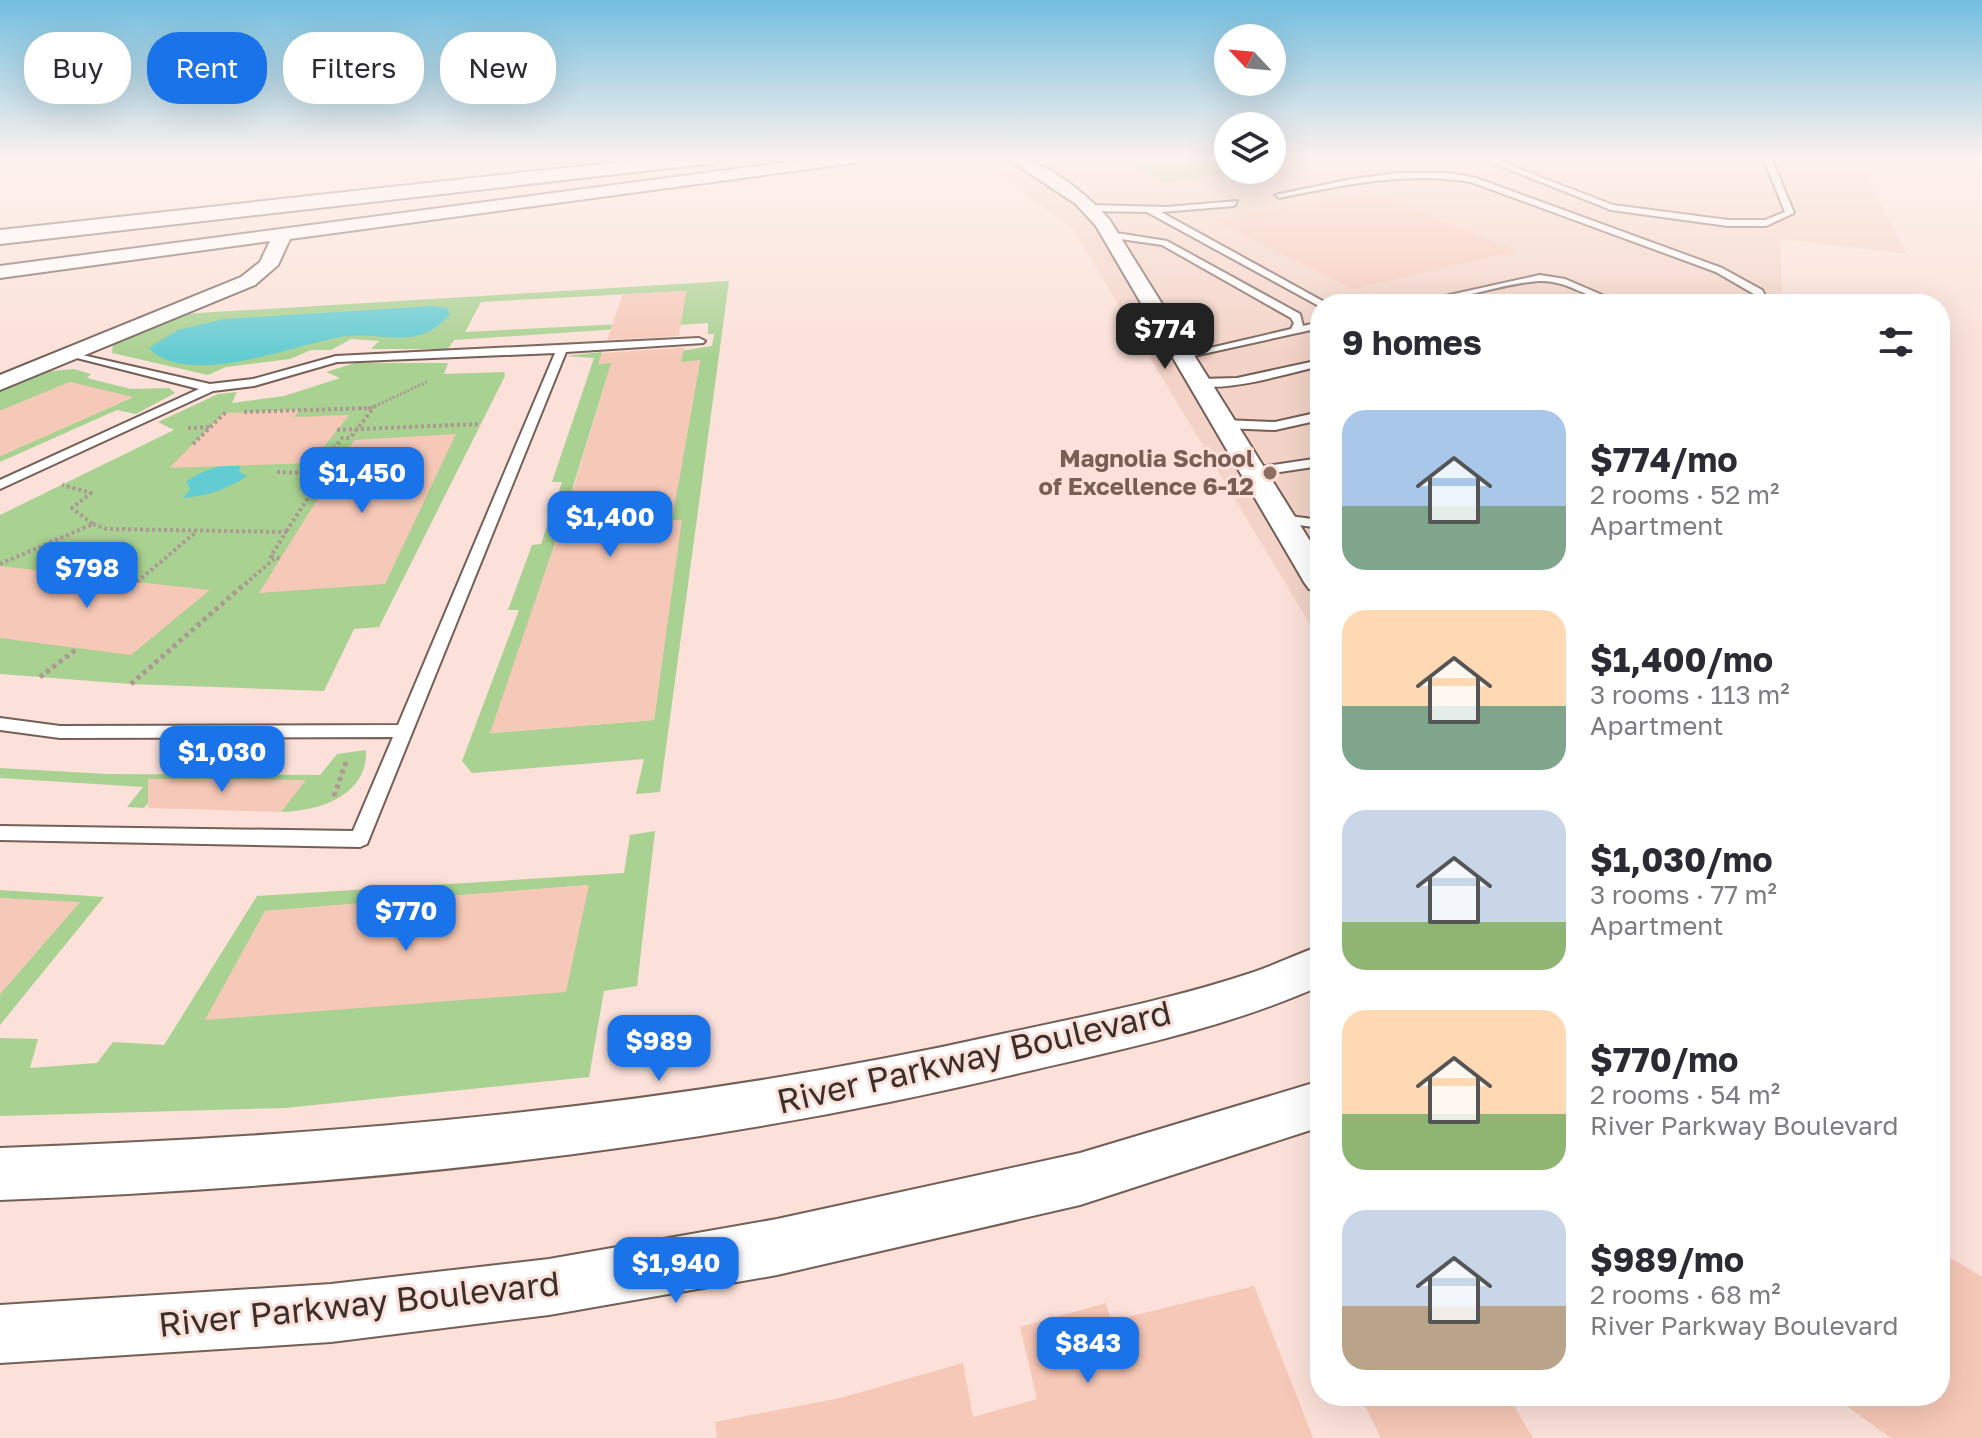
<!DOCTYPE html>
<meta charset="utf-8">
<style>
:root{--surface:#fff;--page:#f2f2f3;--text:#2b2b33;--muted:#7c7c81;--accent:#1a73e8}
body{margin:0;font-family:"Golos Text",sans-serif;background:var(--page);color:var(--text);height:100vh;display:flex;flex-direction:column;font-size:30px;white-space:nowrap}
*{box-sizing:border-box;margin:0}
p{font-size:26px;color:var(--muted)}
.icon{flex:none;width:44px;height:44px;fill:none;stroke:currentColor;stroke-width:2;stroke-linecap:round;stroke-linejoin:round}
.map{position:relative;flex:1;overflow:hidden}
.drawer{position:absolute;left:1310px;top:294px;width:640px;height:1112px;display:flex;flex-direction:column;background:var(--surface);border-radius:32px;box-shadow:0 8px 32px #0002}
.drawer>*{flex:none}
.guide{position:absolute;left:24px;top:32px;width:760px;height:72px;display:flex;gap:16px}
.needle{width:52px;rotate:296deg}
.buttons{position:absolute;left:1214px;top:24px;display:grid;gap:16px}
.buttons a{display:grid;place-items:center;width:72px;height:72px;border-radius:50%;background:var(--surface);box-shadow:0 8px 32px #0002;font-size:40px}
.price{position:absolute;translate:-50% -68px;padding:0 18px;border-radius:16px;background:var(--accent);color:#fff;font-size:26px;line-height:52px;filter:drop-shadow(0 2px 4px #0008)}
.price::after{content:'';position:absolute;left:50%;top:48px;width:24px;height:18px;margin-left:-12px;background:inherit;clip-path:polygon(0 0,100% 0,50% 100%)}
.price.current{background:#222;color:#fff}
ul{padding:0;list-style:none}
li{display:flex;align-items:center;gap:24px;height:200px;padding:0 32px}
li span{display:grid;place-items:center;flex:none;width:224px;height:160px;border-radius:24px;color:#555}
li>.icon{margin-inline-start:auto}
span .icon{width:96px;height:96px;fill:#fffc;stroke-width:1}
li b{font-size:34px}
h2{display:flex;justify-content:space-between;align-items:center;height:96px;padding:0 32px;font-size:34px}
.chip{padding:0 28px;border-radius:32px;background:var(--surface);box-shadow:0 8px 32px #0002;font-size:28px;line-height:72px}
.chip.current{background:var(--accent);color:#fff}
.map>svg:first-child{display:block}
.built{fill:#f3d3c7}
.green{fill:#a9d191;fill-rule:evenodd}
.water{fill:#63ccd2}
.building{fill:#f6c8b7}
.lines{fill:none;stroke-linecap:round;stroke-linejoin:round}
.service-casing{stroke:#745f57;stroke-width:4}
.minor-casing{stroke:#745f57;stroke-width:4}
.secondary-casing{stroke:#745f57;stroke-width:4}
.path-far2{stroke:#ac9993;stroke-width:3;stroke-dasharray:2 2;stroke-linecap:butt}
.path-far1{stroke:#ac9993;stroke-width:4;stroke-dasharray:3 3;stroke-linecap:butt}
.path{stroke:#ac9993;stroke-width:5;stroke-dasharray:4 4;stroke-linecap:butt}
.service{fill:#fff;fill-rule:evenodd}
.minor{fill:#fff;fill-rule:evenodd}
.secondary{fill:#fff;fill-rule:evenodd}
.education-dot{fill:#8d6e63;stroke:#fbe1d9;stroke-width:3}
.labels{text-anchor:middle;stroke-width:6;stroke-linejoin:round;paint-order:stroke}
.far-education-label{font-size:24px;font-weight:bold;fill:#785e54;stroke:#fbe1d9;text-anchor:end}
.near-street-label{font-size:34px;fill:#392f2c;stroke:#fbe1d9}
</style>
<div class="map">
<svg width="1982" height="1438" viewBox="0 0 1982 1438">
<rect width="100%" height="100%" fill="#fbe1d9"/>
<polygon class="built" points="974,157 1228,157 1228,170 1272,170 1272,157 1857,157 1907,254 1780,239 1782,304 1320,304 1320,641 1073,229"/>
<g class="green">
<polygon points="1115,157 1228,157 1228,170 1245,170 1166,182"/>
<path d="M 729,281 L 660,792 L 636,794 L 644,759 L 472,773 L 462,761 L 519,610 L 508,610 L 532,545 L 541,544 L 562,482 L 552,482 L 594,358 L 566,356 L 602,352 L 599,364 L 712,346 L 714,334 L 708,334 L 708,323 L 454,340 L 448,349 L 371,349 L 379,341 L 351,339 L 331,350 L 311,350 L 290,359 L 226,367 L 208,375 L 112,353 L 113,344 L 182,314 ZM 686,291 L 681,321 L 465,332 L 481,302 ZM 700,361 L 678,485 L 572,490 L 610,367 ZM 681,520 L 654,720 L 491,733 L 560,529 Z"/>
<polygon points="355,363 448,363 444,374 504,372 505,376 379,627 354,629 324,691 131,684 0,674 0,515 174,430 158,422 218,394 237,392 232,403 284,396 340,378 326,372"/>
<polygon points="74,369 91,374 87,378 131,389 169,388 175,393 136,414 117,410 0,462 0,456 131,398 70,382 0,411 0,390 51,371"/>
<path d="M 366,750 C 368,795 321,811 281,812 L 305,780 L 167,779 L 144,808 L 127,807 L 143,787 L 0,778 L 0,768 L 108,774 L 320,775 L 337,754 Z"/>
<path d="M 655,831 L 637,986 L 604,991 L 589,1077 L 285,1108 L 0,1116 L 0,1038 L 38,1039 L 30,1068 L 97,1063 L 113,1042 L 164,1045 L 257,896 L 624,873 L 630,835 ZM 588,885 L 588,886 L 206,1019 L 265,911 Z"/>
<polygon points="0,890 104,897 0,1025 0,994 79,903 0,898"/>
</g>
<g class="water">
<path d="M 433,306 L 447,308 L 450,315 C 415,353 383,330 340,337 C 295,345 185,389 149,348 L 178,330 L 224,319 Z"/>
<path d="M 241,463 L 239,472 L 247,476 C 226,490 207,496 183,498 L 190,489 L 186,482 C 201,470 222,464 241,463 Z"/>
</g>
<g class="building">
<polygon points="1370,192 1517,251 1353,289 1214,220"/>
<polygon points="686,291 679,336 607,340 623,294"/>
<polygon points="677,348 684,348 681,362 700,360 672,520 682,520 654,720 490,733 573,490 611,363 598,364 602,353"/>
<polygon points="70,382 133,397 0,456 0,411"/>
<polygon points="300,410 294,417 349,415 311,463 169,468 224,413"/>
<polygon points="456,434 385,584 259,593 354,440"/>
<polygon points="0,566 137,582 210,590 131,655 0,638"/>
<polygon points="148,779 306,780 281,812 148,808"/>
<polygon points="589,885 566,992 205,1020 265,911"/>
<polygon points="0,898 80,902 0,994"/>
<polygon points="1940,1251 1982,1277 1982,1438 1891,1438 1833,1396 1940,1396"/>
<polygon points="1254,1286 1313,1438 717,1438 715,1422 840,1398 963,1363 973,1417 1037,1399 1020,1327 1106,1303 1111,1321"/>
<polygon points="1360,1396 1508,1396 1533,1438 1381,1438"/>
</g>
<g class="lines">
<defs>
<g id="service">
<polygon points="1478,157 1488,157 1613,205 1728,220 1765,220 1785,212 1763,157 1771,157 1794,213 1766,226 1728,226 1611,210"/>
<path d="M 1400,173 L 1449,173 L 1476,178 L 1722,268 L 1762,290 L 1770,304 L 1760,304 L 1754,294 L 1716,272 L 1471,182 C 1406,171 1343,185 1279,198 L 1275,195 L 1352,179 Z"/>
<polygon points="1237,201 1234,206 1161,212 1328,304 1319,306 1147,212 1089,211 1085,208 1089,205 1167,207"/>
<polygon points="1110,232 1167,241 1300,314 1303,326 1320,322 1320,328 1180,359 1180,355 1291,329 1294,323 1291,318 1162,245 1107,237"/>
<path d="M 1540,275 L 1565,279 L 1623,304 C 1594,304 1569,279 1539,281 C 1495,284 1453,304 1409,304 Z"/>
<polygon points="699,338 705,341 703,343 566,352 367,844 360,847 0,840 0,826 353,831 393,737 60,738 0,730 0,718 60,726 398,725 555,353 337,362 254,386 213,391 0,489 0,480 199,389 69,356 69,352 210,384 253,379 336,356"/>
<path d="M 1320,360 L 1320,366 C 1294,372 1214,396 1194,383 L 1200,379 L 1237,378 Z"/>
<polygon points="1320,412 1320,420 1275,430 1224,428 1218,424 1224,420 1275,422"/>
<polygon points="1320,458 1320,466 1253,476 1246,472 1253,468"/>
<polygon points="1282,515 1320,520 1320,528 1277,522 1277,516"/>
</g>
<g id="minor">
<polygon points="827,157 868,157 860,162 290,239 278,265 255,285 0,390 0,375 241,277 260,262 270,241 0,278 0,266"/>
<path d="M 1005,157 C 1042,156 1085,193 1109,219 L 1320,557 L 1320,591 L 1309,589 L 1304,582 L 1096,226 L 1076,204 Z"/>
<path d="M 1320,946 L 1320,986 C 1224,1029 1118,1050 1016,1074 C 681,1154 343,1186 0,1200 L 0,1148 C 337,1136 672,1108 1002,1034 C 1085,1016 1170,1000 1251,973 C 1275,965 1297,954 1320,946 Z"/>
<polygon points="1320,1081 1320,1127 1080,1205 777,1275 549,1315 331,1342 0,1363 0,1305 331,1284 549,1259 777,1219 1080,1153"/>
</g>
<polygon id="secondary" points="665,157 723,157 714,163 0,244 0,230"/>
</defs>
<use href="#service" class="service-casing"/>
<use href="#minor" class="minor-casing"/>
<use href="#secondary" class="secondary-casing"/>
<g class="path-far2">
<polyline points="360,408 371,408"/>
<polyline points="371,408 429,381"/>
</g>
<g class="path-far1">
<polyline points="244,412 371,408"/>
<polyline points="188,428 210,427"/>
<polyline points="337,430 478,424"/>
<polyline points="193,444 226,412"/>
<polyline points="277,472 316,473 322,477 285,533"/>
<polyline points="316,473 342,438 350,438 375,406"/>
<polyline points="93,524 107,529 286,532 271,556 281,559"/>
<polyline points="0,564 93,524 72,508 91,493 62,485"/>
<polyline points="137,582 196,532"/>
<polyline points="245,584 274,559"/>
</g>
<g class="path">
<polyline points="40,677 78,648"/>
<polyline points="131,684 247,582"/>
<polyline points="334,796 347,759"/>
</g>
<use href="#service" class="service"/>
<use href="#minor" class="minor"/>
<use href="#secondary" class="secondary"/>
</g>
<linearGradient id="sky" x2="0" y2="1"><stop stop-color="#73bedf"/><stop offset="0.44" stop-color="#fdf2ee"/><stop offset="1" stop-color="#fdf2ee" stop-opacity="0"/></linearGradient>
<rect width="1982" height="358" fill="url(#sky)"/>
<circle class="education-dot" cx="1270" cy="473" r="8"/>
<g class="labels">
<g class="far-education-label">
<text x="1254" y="467">Magnolia School<tspan x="1254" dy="28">of Excellence 6-12</tspan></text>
</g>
<g class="near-street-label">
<text transform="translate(974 1057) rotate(-13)" y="12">River Parkway Boulevard</text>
<text transform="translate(359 1304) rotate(-6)" y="12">River Parkway Boulevard</text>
</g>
</g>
</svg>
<div class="buttons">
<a><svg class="needle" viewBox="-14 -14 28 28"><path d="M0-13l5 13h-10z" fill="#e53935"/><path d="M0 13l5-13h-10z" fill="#7c7c81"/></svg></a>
<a><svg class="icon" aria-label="layers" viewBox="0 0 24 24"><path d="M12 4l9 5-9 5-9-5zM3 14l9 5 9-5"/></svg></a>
</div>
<b class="price current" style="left:1165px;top:371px">$774</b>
<b class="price" style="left:362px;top:515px">$1,450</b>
<b class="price" style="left:610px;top:559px">$1,400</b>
<b class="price" style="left:87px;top:610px">$798</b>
<b class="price" style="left:222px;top:794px">$1,030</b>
<b class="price" style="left:406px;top:953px">$770</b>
<b class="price" style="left:659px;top:1083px">$989</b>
<b class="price" style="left:676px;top:1305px">$1,940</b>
<b class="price" style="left:1088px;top:1385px">$843</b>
<div class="guide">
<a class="chip">Buy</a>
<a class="chip current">Rent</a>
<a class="chip">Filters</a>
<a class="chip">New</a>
</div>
<section class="drawer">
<h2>9 homes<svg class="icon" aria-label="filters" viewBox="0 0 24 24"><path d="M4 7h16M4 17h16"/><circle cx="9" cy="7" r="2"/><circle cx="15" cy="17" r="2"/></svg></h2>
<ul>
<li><span style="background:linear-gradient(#a9c7e8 60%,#7fa58c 0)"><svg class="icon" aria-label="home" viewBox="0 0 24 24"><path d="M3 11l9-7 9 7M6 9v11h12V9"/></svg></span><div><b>$774/mo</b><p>2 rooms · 52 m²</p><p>Apartment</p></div></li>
<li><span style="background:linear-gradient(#ffd9b3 60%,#7fa58c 0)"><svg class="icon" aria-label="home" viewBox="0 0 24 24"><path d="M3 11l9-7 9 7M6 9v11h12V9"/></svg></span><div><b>$1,400/mo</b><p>3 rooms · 113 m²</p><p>Apartment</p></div></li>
<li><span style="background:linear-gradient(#c9d6e8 70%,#8fb573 0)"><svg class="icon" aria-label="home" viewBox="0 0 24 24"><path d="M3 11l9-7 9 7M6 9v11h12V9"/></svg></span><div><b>$1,030/mo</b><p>3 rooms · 77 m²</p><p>Apartment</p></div></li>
<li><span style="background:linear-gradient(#ffd9b3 65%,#8fb573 0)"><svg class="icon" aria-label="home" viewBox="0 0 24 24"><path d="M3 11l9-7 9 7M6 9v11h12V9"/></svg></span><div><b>$770/mo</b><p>2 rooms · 54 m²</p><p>River Parkway Boulevard</p></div></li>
<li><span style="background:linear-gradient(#c9d6e8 60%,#b9a48a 0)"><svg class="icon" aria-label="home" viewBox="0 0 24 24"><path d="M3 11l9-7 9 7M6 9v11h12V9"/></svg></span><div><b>$989/mo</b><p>2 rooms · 68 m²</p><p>River Parkway Boulevard</p></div></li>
</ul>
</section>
</div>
